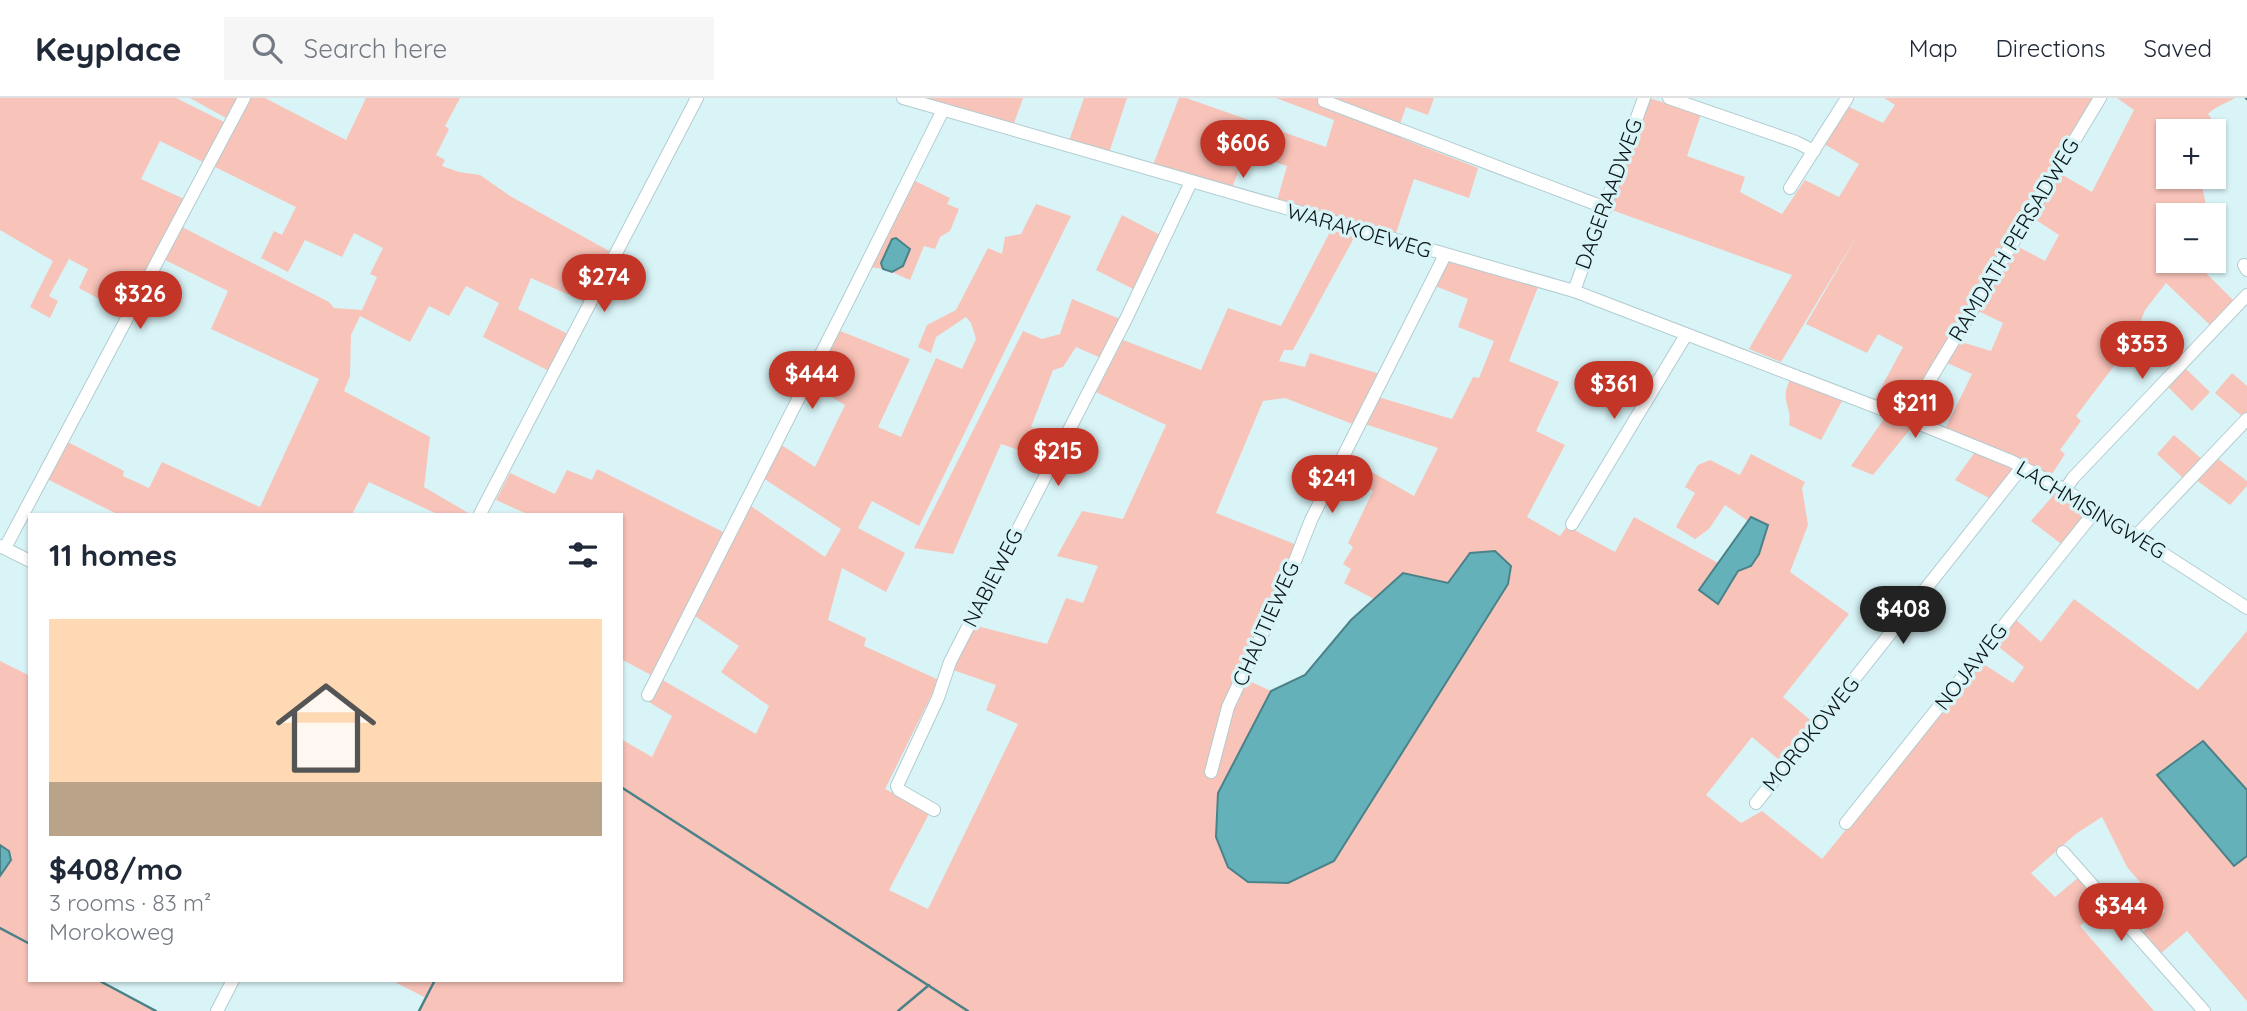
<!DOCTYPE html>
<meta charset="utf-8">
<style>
:root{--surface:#fff;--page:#f6f6f7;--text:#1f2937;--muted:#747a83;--line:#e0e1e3;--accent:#c23527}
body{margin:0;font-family:Quicksand,sans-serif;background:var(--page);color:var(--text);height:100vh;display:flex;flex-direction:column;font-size:26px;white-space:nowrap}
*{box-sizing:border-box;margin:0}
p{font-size:23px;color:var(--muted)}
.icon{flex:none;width:38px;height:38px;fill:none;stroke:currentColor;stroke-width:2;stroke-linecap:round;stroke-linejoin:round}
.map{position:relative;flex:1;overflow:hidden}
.sheet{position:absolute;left:28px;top:415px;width:595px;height:469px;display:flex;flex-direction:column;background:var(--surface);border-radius:0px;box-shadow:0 2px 5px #0004}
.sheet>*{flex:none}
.buttons{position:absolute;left:2156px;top:21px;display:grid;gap:14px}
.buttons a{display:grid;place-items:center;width:70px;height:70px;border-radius:0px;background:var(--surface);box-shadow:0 2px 5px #0004;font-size:35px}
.price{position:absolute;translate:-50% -60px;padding:0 16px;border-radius:24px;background:var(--accent);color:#fff;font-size:23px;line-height:46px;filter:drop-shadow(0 2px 4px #0008)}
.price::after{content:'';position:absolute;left:50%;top:42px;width:21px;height:16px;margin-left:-10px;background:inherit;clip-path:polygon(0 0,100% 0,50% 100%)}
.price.active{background:#222;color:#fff}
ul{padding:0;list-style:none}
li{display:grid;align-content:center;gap:14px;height:371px;padding:0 21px}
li+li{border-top:2px solid var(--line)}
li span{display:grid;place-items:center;height:217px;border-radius:0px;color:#555}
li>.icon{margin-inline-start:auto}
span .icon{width:126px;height:126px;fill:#fffc;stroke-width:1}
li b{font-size:30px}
h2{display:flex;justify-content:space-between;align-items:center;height:84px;padding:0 21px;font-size:30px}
header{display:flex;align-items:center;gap:42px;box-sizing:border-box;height:98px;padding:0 35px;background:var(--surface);border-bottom:2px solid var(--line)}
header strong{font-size:33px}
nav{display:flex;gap:38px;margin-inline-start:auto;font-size:24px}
.search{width:490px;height:63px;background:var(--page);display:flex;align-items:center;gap:18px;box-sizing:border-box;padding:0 24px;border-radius:0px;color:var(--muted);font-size:26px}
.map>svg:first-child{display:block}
.green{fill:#f8c3b9}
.water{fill:#65b1ba;stroke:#4a8289;stroke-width:2}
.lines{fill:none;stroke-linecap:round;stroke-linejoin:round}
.stream{stroke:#4a8289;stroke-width:2.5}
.minor-casing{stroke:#b2cccf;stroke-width:14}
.minor{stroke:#fff;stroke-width:12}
.labels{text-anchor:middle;stroke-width:7;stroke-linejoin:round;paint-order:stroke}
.street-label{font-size:21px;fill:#0c1516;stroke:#d9f4f7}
</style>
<header>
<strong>Keyplace</strong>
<div class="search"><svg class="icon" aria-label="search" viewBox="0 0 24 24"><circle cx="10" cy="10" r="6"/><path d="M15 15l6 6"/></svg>Search here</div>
<nav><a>Map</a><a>Directions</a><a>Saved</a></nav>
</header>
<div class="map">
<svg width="2247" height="913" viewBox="0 0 2247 913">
<rect width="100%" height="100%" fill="#d9f4f7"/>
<g class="green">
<polygon points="0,0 176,0 226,25 205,65 160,43 141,81 184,101 125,215 79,190 88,171 69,161 49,198 58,203 50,220 30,209 53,163 0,132"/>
<polygon points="190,0 238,0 228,21"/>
<polygon points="248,0 265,0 346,42 366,0 460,0 445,28 449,31 436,57 445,62 442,68 459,74 480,77 510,98 611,154 585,204 531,180 518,211 568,236 549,273 483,239 499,205 466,188 449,218 429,208 410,244 360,218 351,237 350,278 344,293 430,339 424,389 470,416 437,416 369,384 352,416 117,416 47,381 66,343 124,373 123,378 149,390 162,364 260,409 319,281 211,231 228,193 163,161 180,128 329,204 334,210 362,212 377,179 370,176 383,150 354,135 342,159 305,142 288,174 261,160 274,133 282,137 296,109 211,67"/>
<polygon points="920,0 1023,0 1013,28"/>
<polygon points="1084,0 1127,0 1109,55 1069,43"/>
<polygon points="1179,0 1186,0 1326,49 1334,22 1276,0 1434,0 1428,17 1406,9 1400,26 1406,28 1401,40 1478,70 1469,100 1414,81 1395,138 1277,103 1287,68 1246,54 1232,90 1153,67"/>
<polygon points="1649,0 1701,16 1687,58 1745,79 1740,94 1782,116 1805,82 1839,99 1859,66 1824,46 1847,8 1883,25 1895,7 1884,0 2096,0 1908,317 1874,303 1903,249 1878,236 1867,255 1806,226 1858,136 1781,264 1749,251 1792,177 1609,111"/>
<path d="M 2117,0 L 2235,0 C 2225,6 2216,8 2208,16 L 2214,25 L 2206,33 L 2168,33 L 2168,79 L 2205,79 L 2207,81 L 2202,88 L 2207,112 L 2204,117 L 2168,117 L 2168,163 L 2194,163 L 2234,203 L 2211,228 L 2166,185 L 2145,212 L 2133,243 L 2076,318 L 2081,323 L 2060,352 L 2065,356 L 2048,382 L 1945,331 L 1972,276 L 1945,264 L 1958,243 L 1991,253 L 2003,225 L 1976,212 L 2015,147 L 2045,163 L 2059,137 L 2033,120 L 2059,75 L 2092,94 L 2134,12 Z"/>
<polygon points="913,82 950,100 947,106 959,111 950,133 940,139 935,151 924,148 910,182 892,174 903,168 881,165 883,171 870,169"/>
<polygon points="1036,106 1071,118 919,428 872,403 858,430 905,455 886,494 842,470 828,522 866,540 864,548 939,582 885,691 930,714 889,792 928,811 1018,626 986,612 996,587 953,572 973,527 1047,546 1066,500 1083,505 1098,468 1057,458 1082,413 1123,421 1166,327 1096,294 1123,242 1201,272 1228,210 1281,228 1331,132 1355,138 1293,252 1284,252 1279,263 1305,269 1310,255 1380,276 1355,327 1285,300 1263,303 1216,415 1297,447 1223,607 1231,609 1245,581 1271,593 1218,695 1248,783 1470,455 1448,485 1403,475 1374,501 1344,485 1351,471 1343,466 1353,449 1348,445 1373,393 1339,379 1349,361 1414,398 1438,350 1365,326 1378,299 1452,321 1473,279 1479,280 1494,243 1458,229 1468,201 1435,188 1447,162 1538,189 1509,263 1559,284 1536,333 1565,347 1527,419 1560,438 1567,428 1615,454 1634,419 1718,465 1699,492 1751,468 1759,457 1768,427 1751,419 1748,423 1725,407 1709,431 1695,441 1676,429 1695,395 1685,389 1698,367 1710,362 1740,377 1751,356 1805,384 1802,390 1808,427 1790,474 1849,516 1783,599 1815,626 1784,666 1752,639 1706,697 1741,725 1762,713 1822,761 1982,565 2013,585 2024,569 1995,546 2015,521 2041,544 2074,501 2198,592 2247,533 2247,692 2203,643 2235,768 2247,758 2247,903 2187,833 2160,856 2143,834 2165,813 2127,769 2102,719 2077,735 2031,775 2055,799 2079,779 2105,807 2080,828 2154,913 419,913 426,900 391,882 621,882 621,641 652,659 672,618 649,604 661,581 756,636 769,608 721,574 739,548 692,516 748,406 825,459 841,431 763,380 780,346 815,369 845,307 811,287 838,232 910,261 878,329 901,339 936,260 962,271 976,241 971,225 966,219 936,239 931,255 918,249 927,227 956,212 988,150 1002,156 1005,139 1021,136"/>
<polygon points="1122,117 1162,138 1135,192 1096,172"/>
<polygon points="1072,201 1120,221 1101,260 1076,249 1063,269 1053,272 1031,329 1036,331 1025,354 1001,346 953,456 914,450 1023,233 1042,241 1060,236"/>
<polygon points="2186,271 2210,294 2192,313 2168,289"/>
<polygon points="2232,275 2247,288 2247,314 2243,319 2215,295"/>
<path d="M 1790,282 L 1842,303 L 1821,342 L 1789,327 C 1793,309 1779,303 1790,282 Z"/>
<polygon points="1886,318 1912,329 1873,377 1851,368"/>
<polygon points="2174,337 2203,362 2184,381 2157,356"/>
<polygon points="1975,354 2012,370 2014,373 1991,401 1955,382"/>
<polygon points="2217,360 2247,383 2247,388 2230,407 2195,381"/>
<polygon points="597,371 723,434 653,578 621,561 621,416 527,416 496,402 510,375 555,396 567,372 592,382"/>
<polygon points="2057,393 2088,412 2088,417 2064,448 2031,423"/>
<polygon points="0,563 30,578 30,882 98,882 156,913 0,913 0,778 11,761 9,753 0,747"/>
</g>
<g class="water">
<polygon points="896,140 910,151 903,168 892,174 883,171 881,165 892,141"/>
<polygon points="1751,419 1768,427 1759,456 1751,468 1738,473 1718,506 1699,492"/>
<polygon points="1495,453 1511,468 1508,486 1334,763 1288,785 1248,784 1228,769 1216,739 1218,695 1271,593 1305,577 1351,522 1403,475 1448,485 1470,455"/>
<polygon points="2203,643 2247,692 2247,758 2234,768 2157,677"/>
<polygon points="0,747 9,753 11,762 0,778"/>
</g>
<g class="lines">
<g class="stream">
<polyline points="2246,0 2247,1"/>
<polyline points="621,689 968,913"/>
<polyline points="0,830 30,846"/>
<polyline points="98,882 156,913"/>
<polyline points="419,913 435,882"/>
<polyline points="898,913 929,887"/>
</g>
<defs>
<g id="minor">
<polyline points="903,0 1574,193 1910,322 2011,363 2065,392 2247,510"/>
<polyline points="1669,0 1796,44 1814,53"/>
<polyline points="1324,3 1606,110"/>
<polyline points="1790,90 1847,0"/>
<polyline points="2244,167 2247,172"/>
<polyline points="1574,193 1644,0"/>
<polyline points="1910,322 1916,305 2100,0"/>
<polyline points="2065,392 2073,380 2247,197"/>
<polyline points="480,416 697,0"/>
<polyline points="1572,426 1686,237"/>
<polyline points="2136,438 2247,321"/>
<polyline points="0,448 30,463"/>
<polyline points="5,450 244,0"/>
<polyline points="648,597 852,195 943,12"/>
<polyline points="1211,674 1228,609 1288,481 1311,422 1445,157"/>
<polyline points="1756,705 2022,369"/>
<polyline points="934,712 899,692 897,688 938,600 950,564 1126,221 1191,84"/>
<polyline points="1846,725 2096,412"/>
<polyline points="2063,754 2204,913"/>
<polyline points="217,913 233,882"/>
</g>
</defs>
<use href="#minor" class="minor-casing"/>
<use href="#minor" class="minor"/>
</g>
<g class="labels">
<g class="street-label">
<text transform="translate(1609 96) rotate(-70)" y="7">DAGERAADWEG</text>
<text transform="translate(1359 133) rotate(16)" y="7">WARAKOEWEG</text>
<text transform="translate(2014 142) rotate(-59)" y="7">RAMDATH PERSADWEG</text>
<text transform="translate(2091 412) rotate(31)" y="7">LACHMISINGWEG</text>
<text transform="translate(993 480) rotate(-63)" y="7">NABIEWEG</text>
<text transform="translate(1266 526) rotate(-66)" y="7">CHAUTIEWEG</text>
<text transform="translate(1971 569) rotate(-52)" y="7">NOJAWEG</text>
<text transform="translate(1811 636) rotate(-51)" y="7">MOROKOWEG</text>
</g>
</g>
</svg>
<div class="buttons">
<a>+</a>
<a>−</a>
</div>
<b class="price" style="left:1243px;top:82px">$606</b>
<b class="price" style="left:604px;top:216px">$274</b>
<b class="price" style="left:140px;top:233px">$326</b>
<b class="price" style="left:2142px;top:283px">$353</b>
<b class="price" style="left:812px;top:313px">$444</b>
<b class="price" style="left:1614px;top:323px">$361</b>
<b class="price" style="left:1915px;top:342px">$211</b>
<b class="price" style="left:1058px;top:390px">$215</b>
<b class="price" style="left:1332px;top:417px">$241</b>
<b class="price active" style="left:1903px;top:548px">$408</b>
<b class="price" style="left:2121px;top:845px">$344</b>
<section class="sheet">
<h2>11 homes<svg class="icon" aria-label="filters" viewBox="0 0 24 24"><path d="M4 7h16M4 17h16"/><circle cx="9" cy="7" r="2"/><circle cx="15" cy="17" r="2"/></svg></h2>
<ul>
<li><span style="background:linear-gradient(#ffd9b3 75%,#b9a48a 0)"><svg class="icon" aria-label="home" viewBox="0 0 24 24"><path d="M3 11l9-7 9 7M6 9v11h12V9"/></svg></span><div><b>$408/mo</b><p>3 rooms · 83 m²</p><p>Morokoweg</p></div></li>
</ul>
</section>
</div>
